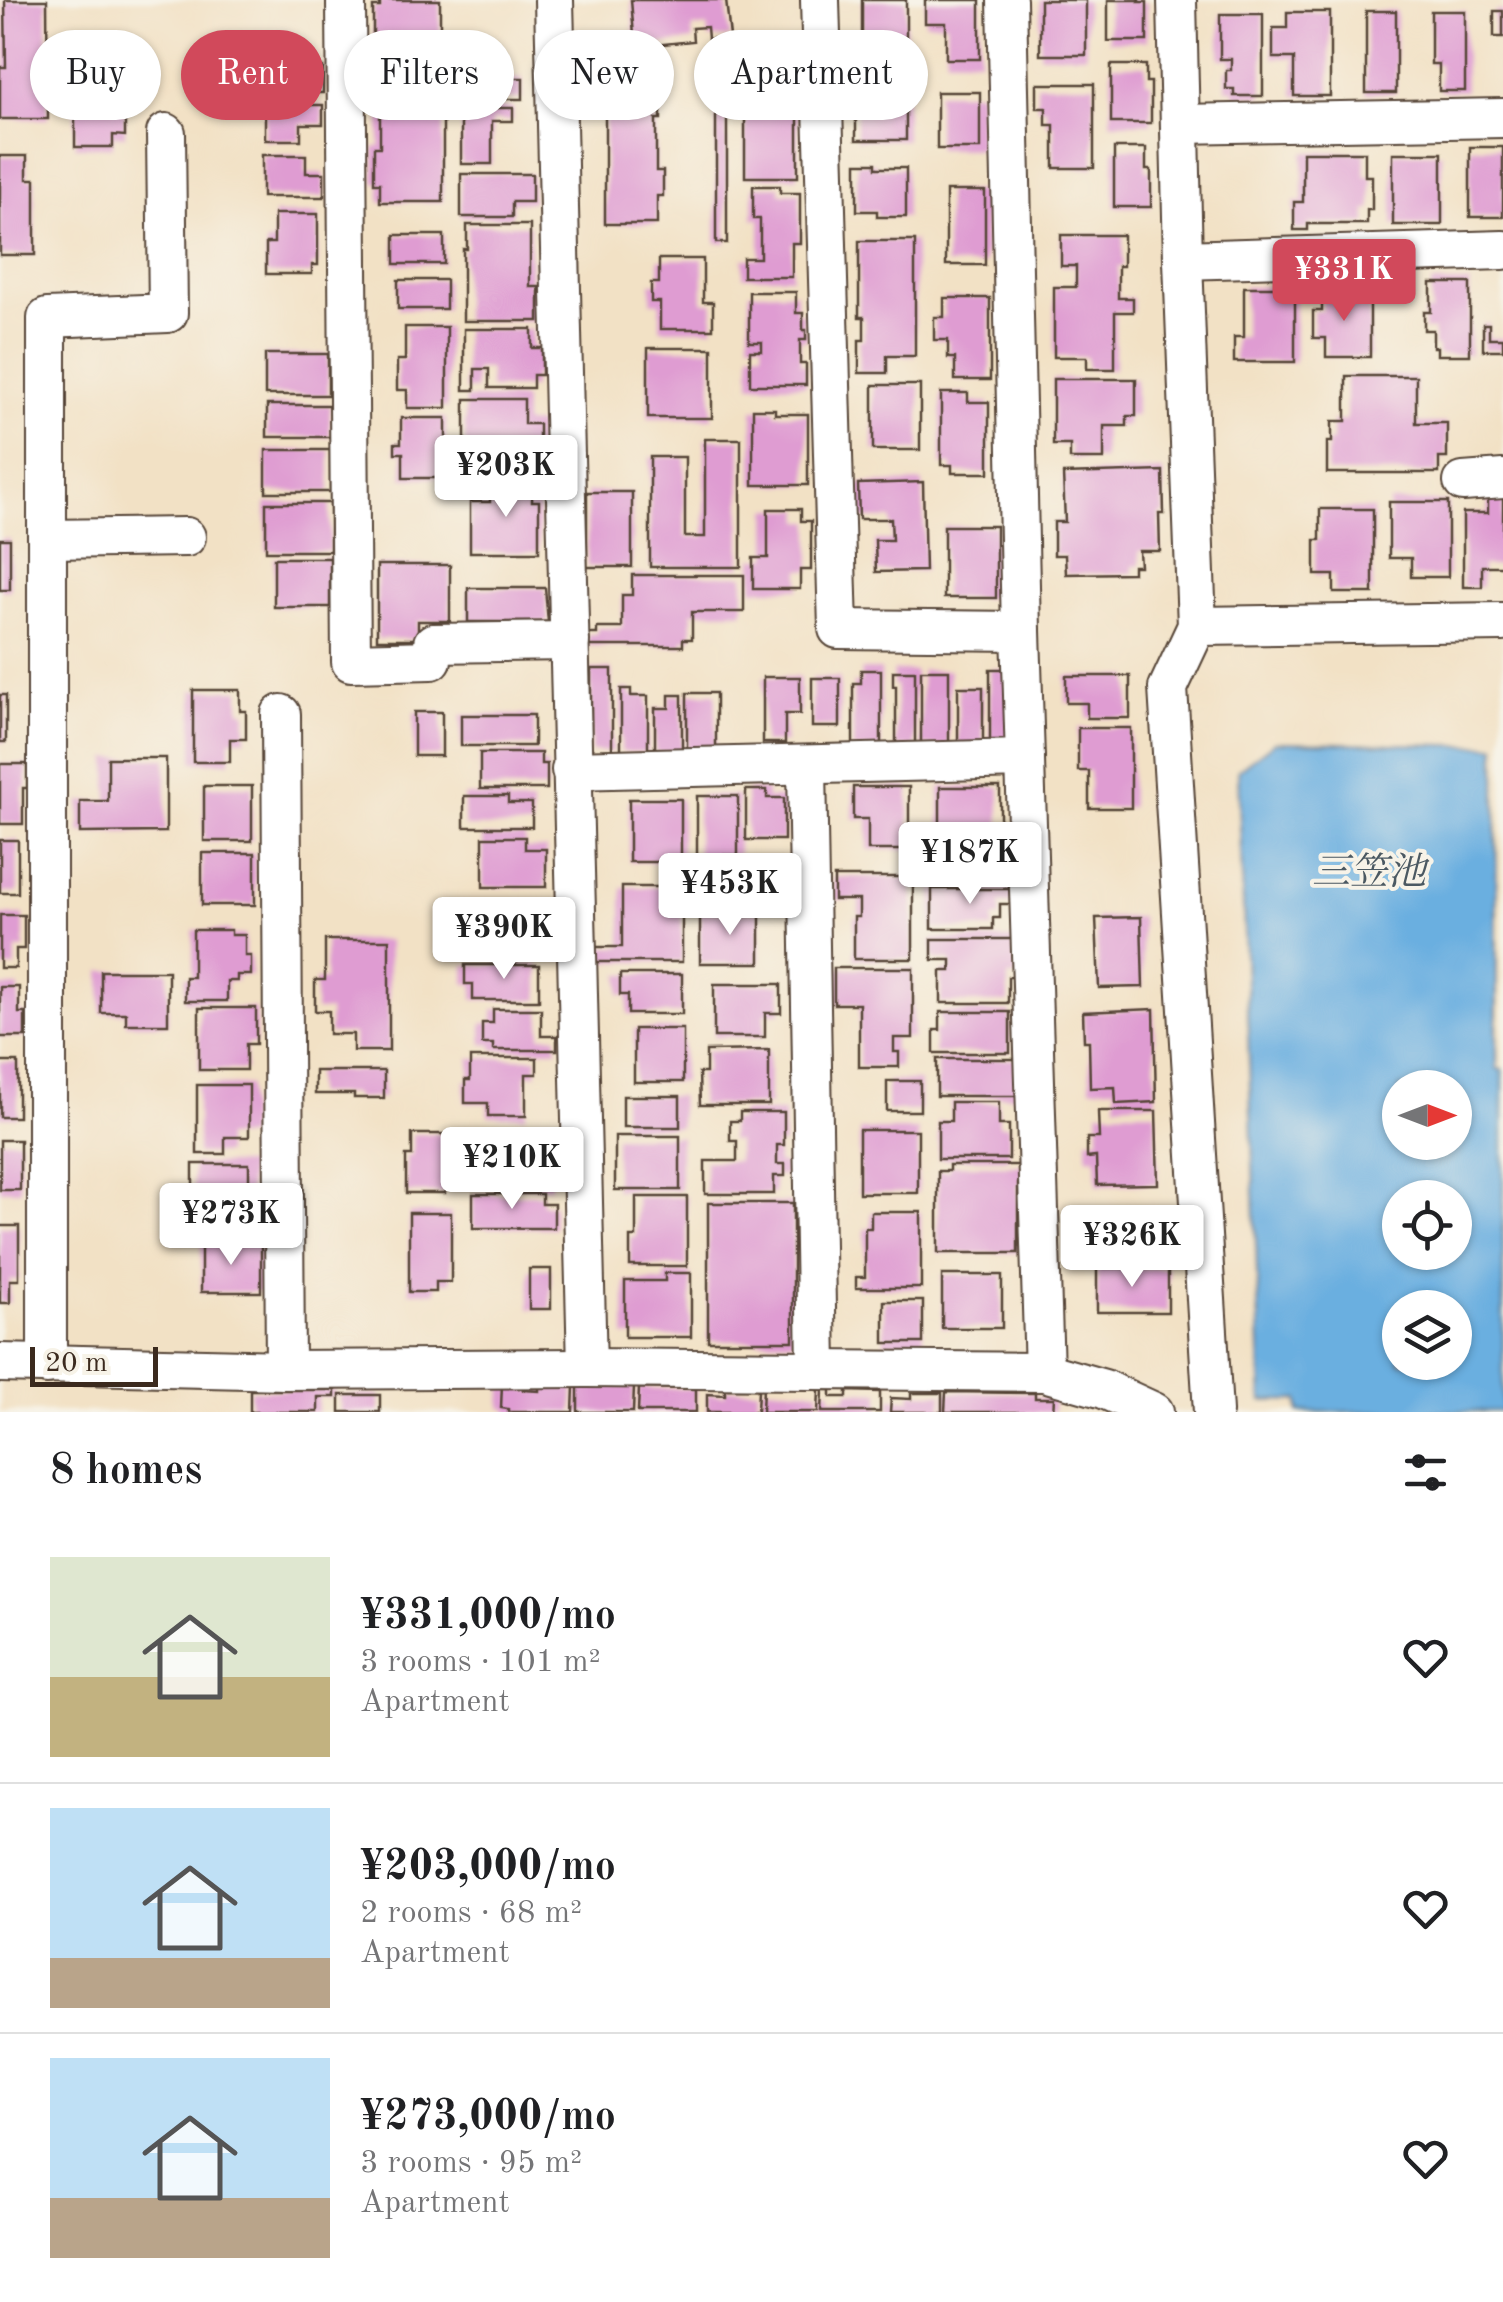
<!DOCTYPE html>
<meta charset="utf-8">
<style>
:root{--surface:#fff;--page:#f2f2f2;--text:#202124;--muted:#757577;--line:#e0e0e0;--accent:#d1495b}
body{margin:0;font-family:"Old Standard TT","Noto Serif JP",serif;background:var(--page);color:var(--text);height:100vh;display:flex;flex-direction:column;font-size:38px;white-space:nowrap}
*{box-sizing:border-box;margin:0}
p{font-size:32px;color:var(--muted)}
.icon{flex:none;width:55px;height:55px;fill:none;stroke:currentColor;stroke-width:2;stroke-linecap:round;stroke-linejoin:round}
.map{position:relative;height:1412px;overflow:hidden}
.drawer{display:flex;flex-direction:column;background:var(--surface);flex:1}
.drawer>*{flex:none}
.hud{position:absolute;left:30px;top:30px;width:1000px;height:90px;display:flex;gap:20px}
.needle{width:65px;rotate:90deg}
.tools{position:absolute;left:1382px;top:1070px;display:grid;gap:20px}
.tools a{display:grid;place-items:center;width:90px;height:90px;border-radius:50%;background:var(--surface);box-shadow:0 2px 8px #0004;font-size:50px}
.scale{position:absolute;left:30px;bottom:25px;width:128px;box-sizing:border-box;padding-left:10px;border:5px solid #3b2a1e;border-top:0;font-size:28px;line-height:35px;white-space:nowrap;color:#3b2a1e;-webkit-text-stroke:8px #f7f3e8;paint-order:stroke}
.price{position:absolute;translate:-50% -85px;padding:0 22px;border-radius:10px;background:#fff;color:#222;font-size:32px;line-height:65px;filter:drop-shadow(0 2px 5px #0008)}
.price::after{content:'';position:absolute;left:50%;top:60px;width:30px;height:22px;margin-left:-15px;background:inherit;clip-path:polygon(0 0,100% 0,50% 100%)}
.price.active{background:var(--accent);color:#fff}
ul{padding:0;list-style:none}
li{display:flex;align-items:center;gap:30px;height:250px;padding:0 50px}
li+li{border-top:2px solid var(--line)}
li span{display:grid;place-items:center;flex:none;width:280px;height:200px;border-radius:0px;color:#555}
li>.icon{margin-inline-start:auto}
span .icon{width:120px;height:120px;fill:#fffc;stroke-width:1}
li b{font-size:42px}
h2{display:flex;justify-content:space-between;align-items:center;height:120px;padding:0 50px;font-size:42px}
.pill{padding:0 35px;border-radius:45px;background:var(--surface);box-shadow:0 2px 8px #0004;font-size:35px;line-height:90px}
.pill.active{background:var(--accent);color:#fff}
.map>svg:first-child{display:block}
.water{fill:#6aafe0;stroke:#526c7f;stroke-width:2.5;fill-rule:evenodd}
.building{fill:#df9cd2}
.lines{fill:none;stroke-linecap:round;stroke-linejoin:round}
.minor-casing{stroke:#564537;stroke-width:42}
.minor{stroke:#fff;stroke-width:38}
.labels{text-anchor:middle;stroke-width:8;stroke-linejoin:round;paint-order:stroke}
.water-label{font-size:38px;font-style:italic;fill:#4b5962;stroke:#f7f3e8}
</style>
<div class="map">
<svg width="1503" height="1412" viewBox="0 0 1503 1412">
<rect width="100%" height="100%" fill="#f7f3e8"/>
<filter id="ink" filterUnits="userSpaceOnUse"><feTurbulence type="fractalNoise" baseFrequency=".01" numOctaves="2"/><feDisplacementMap in="SourceGraphic" scale="20" xChannelSelector="R" yChannelSelector="G"/><feConvolveMatrix kernelMatrix="1 2 1 2 8 2 1 2 1" color-interpolation-filters="sRGB"/></filter>
<filter id="wash" filterUnits="userSpaceOnUse"><feTurbulence type="fractalNoise" baseFrequency=".0048" numOctaves="4" result="noise"/><feDisplacementMap in="SourceGraphic" scale="40" xChannelSelector="R" yChannelSelector="G"/><feGaussianBlur stdDeviation="2.25" result="paint"/><feColorMatrix in="noise" values="0 0 0 0 0 0 0 0 0 0 0 0 0 0 0 0 0 1.4 0 .05"/><feComposite in="paint" operator="in"/></filter>
<g filter="url(#wash)">
<rect width="100%" height="100%" fill="#f2e1c5"/>
<path class="water" d="M 1275,742 L 1496,746 L 1497,1069 L 1503,1070 L 1503,1411 L 1299,1412 L 1299,1400 L 1262,1401 L 1238,770 ZM 1400,1088 L 1455,1088 L 1455,1142 L 1400,1142 ZM 1400,1198 L 1455,1198 L 1455,1252 L 1400,1252 ZM 1400,1308 L 1455,1308 L 1455,1362 L 1400,1362 Z"/>
<g id="blocks">
<g class="building">
<polygon points="5,0 47,0 48,119 0,119 0,67 6,67"/>
<polygon points="380,0 440,0 440,45 373,45 373,7 380,7"/>
<polygon points="631,0 726,0 730,37 708,39 707,27 692,28 693,41 635,47"/>
<polygon points="862,0 906,0 906,56 878,56 878,49 862,49"/>
<polygon points="925,0 980,0 980,59 946,59 946,23 925,23"/>
<rect x="1040" y="0" width="46" height="55"/>
<polygon points="1108,0 1139,0 1139,2 1147,2 1147,41 1108,41"/>
<rect x="1366" y="11" width="30" height="82"/>
<polygon points="1431,11 1465,11 1465,91 1439,91 1439,64 1431,64"/>
<rect x="1494" y="11" width="9" height="26"/>
<polygon points="1287,12 1330,12 1330,96 1294,96 1294,58 1273,58 1273,28 1287,28"/>
<polygon points="1220,14 1263,14 1263,96 1234,96 1234,89 1226,89 1226,70 1231,70 1231,59 1220,59"/>
<polygon points="262,55 306,55 306,67 323,67 323,93 262,93"/>
<polygon points="461,58 508,58 508,78 523,78 523,99 461,99"/>
<polygon points="1111,65 1146,65 1146,82 1151,82 1151,123 1111,123"/>
<rect x="374" y="68" width="68" height="33"/>
<rect x="716" y="68" width="11" height="175"/>
<polygon points="605,70 654,70 654,98 661,98 661,119 656,119 656,171 663,171 663,196 657,196 657,224 605,224"/>
<polygon points="75,73 125,73 125,136 113,135 113,147 75,147"/>
<polygon points="867,80 906,80 906,140 856,140 856,92 867,92"/>
<polygon points="740,82 759,82 759,86 798,86 798,177 745,177 745,108 740,108"/>
<polygon points="1037,84 1094,84 1094,168 1054,168 1054,125 1046,125 1046,108 1037,108"/>
<rect x="937" y="92" width="43" height="57"/>
<polygon points="265,105 323,105 323,124 301,124 301,140 265,140"/>
<polygon points="461,108 513,108 513,121 492,121 492,164 461,164"/>
<polygon points="380,112 443,112 443,202 380,202 380,183 374,183 374,147 380,147"/>
<rect x="1470" y="147" width="33" height="70"/>
<polygon points="1114,148 1146,148 1146,170 1151,170 1151,207 1114,207"/>
<polygon points="1303,152 1365,152 1365,176 1372,176 1372,210 1367,210 1367,224 1308,224 1308,230 1294,230 1294,202 1303,202"/>
<rect x="1393" y="153" width="49" height="72"/>
<polygon points="262,155 306,155 306,173 324,173 324,197 262,197"/>
<polygon points="0,156 27,156 27,179 35,179 35,255 0,255"/>
<polygon points="857,163 876,163 876,168 906,168 906,217 877,217 877,211 857,211"/>
<polygon points="461,174 532,174 532,202 512,202 512,217 461,217"/>
<polygon points="753,186 780,186 780,193 800,193 800,243 792,243 792,277 743,277 743,258 760,258 760,219 753,219"/>
<rect x="946" y="191" width="39" height="74"/>
<polygon points="274,214 318,214 318,265 312,265 312,274 266,274 266,243 274,243"/>
<polygon points="467,225 530,225 530,287 539,287 539,321 463,321 463,249 467,249"/>
<rect x="395" y="235" width="49" height="29"/>
<polygon points="1061,235 1123,235 1123,266 1118,266 1118,298 1133,298 1133,312 1115,312 1115,369 1087,369 1087,357 1054,357 1054,287 1076,287 1076,266 1061,266"/>
<polygon points="859,241 915,241 915,356 887,356 887,373 859,373 859,340 864,340 864,317 859,317"/>
<polygon points="659,259 703,259 703,302 713,302 713,329 660,329 660,302 651,302 651,283 659,283"/>
<rect x="398" y="280" width="48" height="29"/>
<polygon points="1431,283 1470,283 1470,355 1437,355 1437,347 1433,347 1433,330 1424,330 1424,312 1431,312"/>
<polygon points="1244,287 1280,287 1280,292 1295,292 1295,362 1234,362 1234,337 1244,337"/>
<polygon points="1322,290 1349,290 1349,296 1370,296 1370,357 1326,357 1326,338 1313,338 1313,311 1322,311"/>
<polygon points="749,292 796,292 796,313 803,313 803,330 806,330 806,340 800,340 800,364 806,364 806,385 750,385 750,351 762,351 762,342 749,342"/>
<polygon points="944,298 990,298 990,380 955,380 955,358 948,358 948,340 934,340 934,317 944,317"/>
<polygon points="1483,324 1489,324 1489,338 1503,338 1503,350 1483,350"/>
<polygon points="405,327 447,327 447,408 407,408 407,390 397,390 397,360 405,360"/>
<polygon points="464,329 532,329 532,348 542,348 542,375 533,375 533,388 489,388 489,369 475,369 475,390 464,390"/>
<rect x="648" y="348" width="64" height="70"/>
<rect x="265" y="354" width="63" height="41"/>
<polygon points="1346,376 1416,376 1416,423 1447,423 1447,458 1439,458 1439,473 1327,473 1327,442 1332,442 1332,421 1346,421"/>
<polygon points="1053,379 1136,379 1136,416 1127,416 1127,426 1104,426 1104,459 1070,459 1070,445 1053,445"/>
<rect x="873" y="385" width="47" height="65"/>
<polygon points="941,393 968,393 968,402 989,402 989,473 952,473 952,465 941,465"/>
<polygon points="465,399 524,399 524,424 539,424 539,449 525,449 525,464 465,464"/>
<rect x="267" y="405" width="63" height="32"/>
<polygon points="753,409 775,409 775,414 808,414 808,485 753,485"/>
<polygon points="401,418 446,418 446,478 403,478 403,453 395,453 395,443 401,443"/>
<polygon points="705,439 741,439 741,567 650,567 650,457 685,457 685,537 705,537"/>
<rect x="266" y="450" width="64" height="42"/>
<polygon points="1163,471 1164,514 1159,514 1160,551 1139,551 1140,566 1133,566 1133,573 1066,574 1065,555 1054,555 1054,522 1065,522 1063,474"/>
<polygon points="923,482 925,571 876,572 875,540 892,540 891,519 859,519 858,484"/>
<polygon points="490,483 532,483 532,501 539,501 539,552 470,552 470,502 490,502"/>
<rect x="587" y="492" width="45" height="75"/>
<polygon points="1488,495 1503,495 1503,566 1482,566 1482,587 1463,587 1463,513 1488,513"/>
<polygon points="1389,502 1448,502 1448,577 1411,577 1411,558 1389,558"/>
<rect x="266" y="503" width="64" height="48"/>
<polygon points="768,509 801,509 801,521 811,521 811,570 800,570 800,589 753,589 753,558 768,558"/>
<polygon points="1320,509 1373,509 1373,593 1334,593 1334,575 1315,575 1315,540 1320,540"/>
<rect x="944" y="526" width="52" height="72"/>
<rect x="0" y="539" width="10" height="51"/>
<rect x="274" y="558" width="56" height="49"/>
<polygon points="377,565 450,565 450,621 418,621 418,639 377,639"/>
<polygon points="632,575 744,575 744,612 692,612 692,639 683,639 683,646 588,646 588,634 597,634 597,628 622,628 622,595 632,595"/>
<polygon points="468,588 545,588 548,622 468,622"/>
<rect x="591" y="669" width="21" height="83"/>
<rect x="990" y="669" width="25" height="77"/>
<polygon points="861,670 881,670 881,749 853,749 853,683 861,683"/>
<rect x="921" y="670" width="28" height="76"/>
<polygon points="893,671 915,671 915,747 896,747 896,686 893,686"/>
<polygon points="1066,676 1130,676 1130,718 1087,718 1087,703 1066,703"/>
<polygon points="763,677 800,677 800,714 785,714 785,743 763,743"/>
<rect x="812" y="678" width="28" height="49"/>
<rect x="958" y="687" width="25" height="59"/>
<polygon points="621,689 631,689 631,696 648,696 648,752 621,752"/>
<polygon points="193,690 240,690 240,711 246,711 246,739 230,739 230,762 193,762"/>
<rect x="687" y="693" width="29" height="59"/>
<rect x="0" y="695" width="6" height="47"/>
<polygon points="669,695 682,695 682,752 655,752 655,708 669,708"/>
<rect x="414" y="712" width="28" height="44"/>
<rect x="461" y="715" width="73" height="31"/>
<polygon points="1078,728 1131,728 1131,808 1089,808 1089,771 1078,771"/>
<polygon points="480,753 541,753 541,764 547,764 547,789 480,789"/>
<polygon points="108,758 166,758 166,832 80,833 80,801 108,801"/>
<polygon points="0,764 27,764 27,788 23,788 23,824 0,824"/>
<rect x="204" y="786" width="48" height="55"/>
<polygon points="853,787 909,787 909,827 914,827 914,850 868,850 868,819 853,819"/>
<polygon points="940,787 1000,787 1000,830 1006,830 1006,853 996,853 996,880 940,880"/>
<polygon points="746,790 767,790 767,798 784,798 784,840 746,840"/>
<polygon points="464,796 508,796 508,803 532,803 532,827 464,827"/>
<rect x="697" y="796" width="41" height="59"/>
<rect x="629" y="799" width="52" height="63"/>
<polygon points="483,837 525,837 525,849 546,849 546,887 483,887"/>
<rect x="0" y="840" width="18" height="53"/>
<rect x="202" y="853" width="53" height="52"/>
<rect x="699" y="863" width="65" height="40"/>
<polygon points="834,877 913,877 913,959 854,959 854,917 859,917 859,900 834,900"/>
<polygon points="663,879 682,879 682,962 595,962 595,947 622,947 622,887 663,887"/>
<polygon points="932,889 1020,889 1020,904 1000,904 1000,918 993,918 993,929 932,929"/>
<rect x="700" y="912" width="60" height="51"/>
<polygon points="0,915 24,915 24,949 16,949 16,968 0,968"/>
<polygon points="1141,917 1143,987 1099,988 1096,918"/>
<polygon points="478,918 539,918 539,956 464,956 464,928 478,928"/>
<polygon points="193,930 231,930 231,935 245,935 245,956 251,956 251,975 237,975 237,981 227,981 227,1001 185,1001 185,977 193,977"/>
<polygon points="932,939 1021,939 1016,977 1008,977 1008,1003 941,1003 941,971 951,971 951,960 932,960"/>
<polygon points="325,940 389,940 389,1051 353,1051 353,1034 329,1034 329,1011 315,1011 315,980 325,980"/>
<polygon points="465,965 539,965 539,1000 473,1000 473,984 465,984"/>
<polygon points="834,968 913,968 913,1038 894,1038 894,1052 899,1052 899,1067 859,1067 859,1004 834,1004"/>
<polygon points="101,971 168,971 168,1024 126,1024 126,1013 101,1013"/>
<polygon points="620,974 682,974 682,1014 628,1014 628,995 620,995"/>
<polygon points="714,984 781,984 781,1013 765,1013 765,1037 714,1037"/>
<polygon points="0,987 19,987 19,1013 25,1013 25,1037 0,1037"/>
<polygon points="199,1008 256,1008 256,1044 246,1044 246,1070 199,1070"/>
<polygon points="493,1009 541,1009 541,1036 557,1036 557,1050 493,1050 493,1044 482,1044 482,1023 493,1023"/>
<polygon points="1154,1009 1156,1102 1116,1104 1115,1087 1090,1088 1089,1041 1084,1041 1083,1012"/>
<polygon points="940,1012 1010,1012 1010,1053 934,1053 934,1030 940,1030"/>
<rect x="634" y="1029" width="49" height="53"/>
<polygon points="769,1050 769,1105 700,1105 699,1073 706,1073 706,1051"/>
<polygon points="470,1058 537,1058 537,1074 526,1074 526,1116 488,1116 488,1103 465,1103 465,1080 470,1080"/>
<rect x="937" y="1059" width="81" height="37"/>
<rect x="0" y="1062" width="18" height="55"/>
<polygon points="315,1071 384,1071 384,1098 354,1098 354,1094 315,1094"/>
<rect x="887" y="1081" width="33" height="30"/>
<polygon points="197,1085 249,1085 249,1137 225,1137 225,1154 197,1154"/>
<rect x="623" y="1096" width="57" height="31"/>
<polygon points="951,1102 999,1102 999,1125 1009,1125 1009,1159 938,1159 938,1121 951,1121"/>
<polygon points="1098,1111 1156,1111 1158,1184 1097,1185 1096,1157 1087,1158 1087,1138 1099,1138"/>
<polygon points="740,1112 784,1112 784,1145 777,1145 777,1164 785,1164 785,1176 774,1176 774,1194 705,1194 705,1161 737,1161 737,1141 730,1141 730,1121 740,1121"/>
<rect x="859" y="1130" width="59" height="63"/>
<polygon points="470,1133 526,1133 526,1137 519,1137 519,1149 541,1149 541,1165 551,1165 551,1187 470,1187"/>
<polygon points="412,1134 445,1134 445,1193 406,1193 406,1156 412,1156"/>
<rect x="615" y="1136" width="65" height="54"/>
<rect x="0" y="1140" width="20" height="50"/>
<polygon points="193,1164 249,1164 249,1218 239,1218 239,1234 193,1234"/>
<polygon points="949,1165 1024,1165 1024,1184 1018,1184 1018,1253 938,1253 938,1171 949,1171"/>
<polygon points="473,1194 542,1194 542,1204 554,1204 554,1228 473,1228"/>
<polygon points="636,1197 687,1197 687,1266 630,1266 630,1237 636,1237"/>
<rect x="708" y="1203" width="85" height="138"/>
<polygon points="871,1212 921,1212 921,1288 856,1288 856,1277 865,1277 865,1228 871,1228"/>
<polygon points="409,1213 451,1213 451,1282 436,1282 436,1292 409,1292"/>
<polygon points="0,1226 19,1226 19,1280 10,1280 10,1303 0,1303"/>
<polygon points="1167,1226 1167,1263 1105,1263 1105,1227"/>
<rect x="201" y="1244" width="60" height="48"/>
<rect x="1097" y="1268" width="71" height="44"/>
<rect x="529" y="1269" width="22" height="40"/>
<polygon points="665,1273 691,1273 691,1337 625,1337 625,1281 665,1281"/>
<rect x="942" y="1275" width="60" height="53"/>
<rect x="884" y="1301" width="39" height="42"/>
<polygon points="502,1384 523,1385 523,1390 539,1391 539,1386 574,1386 573,1412 508,1412 508,1409 501,1408"/>
<polygon points="578,1386 634,1387 633,1412 578,1412"/>
<polygon points="763,1387 819,1390 818,1412 762,1412"/>
<polygon points="639,1388 696,1389 696,1412 638,1412"/>
<polygon points="725,1389 758,1389 757,1412 707,1412 707,1394 725,1395"/>
<polygon points="250,1390 335,1390 335,1397 318,1397 318,1412 250,1412"/>
<polygon points="823,1390 831,1390 831,1397 847,1397 847,1391 880,1392 880,1412 822,1412"/>
<polygon points="946,1392 1035,1393 1035,1398 1054,1398 1053,1412 945,1412"/>
<polygon points="911,1393 942,1393 942,1412 890,1412 891,1398 911,1399"/>
<rect x="340" y="1395" width="40" height="17"/>
</g>
</g>
</g>
<g filter="url(#ink)">
<use href="#blocks" fill-opacity="0" stroke="#564537" stroke-width="2.5"/>
<g class="lines">
<defs>
<g id="minor">
<polyline points="346,0 351,662 432,660 433,643 570,641"/>
<polyline points="554,0 587,1368"/>
<polyline points="820,0 838,629 1021,631"/>
<polyline points="1007,0 1021,631 1044,1372"/>
<polyline points="1177,0 1183,260 1197,626 1168,688 1213,1412"/>
<polyline points="1181,124 1503,118"/>
<polyline points="1183,260 1503,250"/>
<polyline points="1463,482 1503,479"/>
<polyline points="47,539 186,537"/>
<polyline points="1197,626 1503,622"/>
<polyline points="281,714 285,1370"/>
<polyline points="807,765 817,1368"/>
<polyline points="571,770 1025,759"/>
<polyline points="0,1363 285,1370 587,1368 1044,1372 1104,1389 1154,1412"/>
<polyline points="47,1365 47,318 168,313 166,133"/>
</g>
</defs>
<use href="#minor" class="minor-casing"/>
<use href="#minor" class="minor"/>
</g>
</g>
<g class="labels">
<g class="water-label">
<text x="1369" y="884">三笠池</text>
</g>
</g>
</svg>
<div class="tools">
<a><svg class="needle" viewBox="-14 -14 28 28"><path d="M0-13l5 13h-10z" fill="#e53935"/><path d="M0 13l5-13h-10z" fill="#757577"/></svg></a>
<a><svg class="icon" aria-label="locate" viewBox="0 0 24 24"><circle cx="12" cy="12" r="6"/><path d="M12 2v4M12 18v4M2 12h4M18 12h4"/></svg></a>
<a><svg class="icon" aria-label="layers" viewBox="0 0 24 24"><path d="M12 4l9 5-9 5-9-5zM3 14l9 5 9-5"/></svg></a>
</div>
<div class="scale">20 m</div>
<b class="price active" style="left:1344px;top:324px">¥331K</b>
<b class="price" style="left:506px;top:520px">¥203K</b>
<b class="price" style="left:970px;top:907px">¥187K</b>
<b class="price" style="left:730px;top:938px">¥453K</b>
<b class="price" style="left:504px;top:982px">¥390K</b>
<b class="price" style="left:512px;top:1212px">¥210K</b>
<b class="price" style="left:231px;top:1268px">¥273K</b>
<b class="price" style="left:1132px;top:1290px">¥326K</b>
<div class="hud">
<a class="pill">Buy</a>
<a class="pill active">Rent</a>
<a class="pill">Filters</a>
<a class="pill">New</a>
<a class="pill">Apartment</a>
</div>
</div>
<section class="drawer">
<h2>8 homes<svg class="icon" aria-label="filters" viewBox="0 0 24 24"><path d="M4 7h16M4 17h16"/><circle cx="9" cy="7" r="2"/><circle cx="15" cy="17" r="2"/></svg></h2>
<ul>
<li><span style="background:linear-gradient(#dfe7d0 60%,#c2b280 0)"><svg class="icon" aria-label="home" viewBox="0 0 24 24"><path d="M3 11l9-7 9 7M6 9v11h12V9"/></svg></span><div><b>¥331,000/mo</b><p>3 rooms · 101 m²</p><p>Apartment</p></div><svg class="icon" aria-label="heart" viewBox="0 0 24 24"><path d="M12 20l-8-8c-3-5 5-10 8-4 3-6 11-1 8 4z"/></svg></li>
<li><span style="background:linear-gradient(#bfe0f5 75%,#b9a48a 0)"><svg class="icon" aria-label="home" viewBox="0 0 24 24"><path d="M3 11l9-7 9 7M6 9v11h12V9"/></svg></span><div><b>¥203,000/mo</b><p>2 rooms · 68 m²</p><p>Apartment</p></div><svg class="icon" aria-label="heart" viewBox="0 0 24 24"><path d="M12 20l-8-8c-3-5 5-10 8-4 3-6 11-1 8 4z"/></svg></li>
<li><span style="background:linear-gradient(#bfe0f5 70%,#b9a48a 0)"><svg class="icon" aria-label="home" viewBox="0 0 24 24"><path d="M3 11l9-7 9 7M6 9v11h12V9"/></svg></span><div><b>¥273,000/mo</b><p>3 rooms · 95 m²</p><p>Apartment</p></div><svg class="icon" aria-label="heart" viewBox="0 0 24 24"><path d="M12 20l-8-8c-3-5 5-10 8-4 3-6 11-1 8 4z"/></svg></li>
</ul>
</section>
